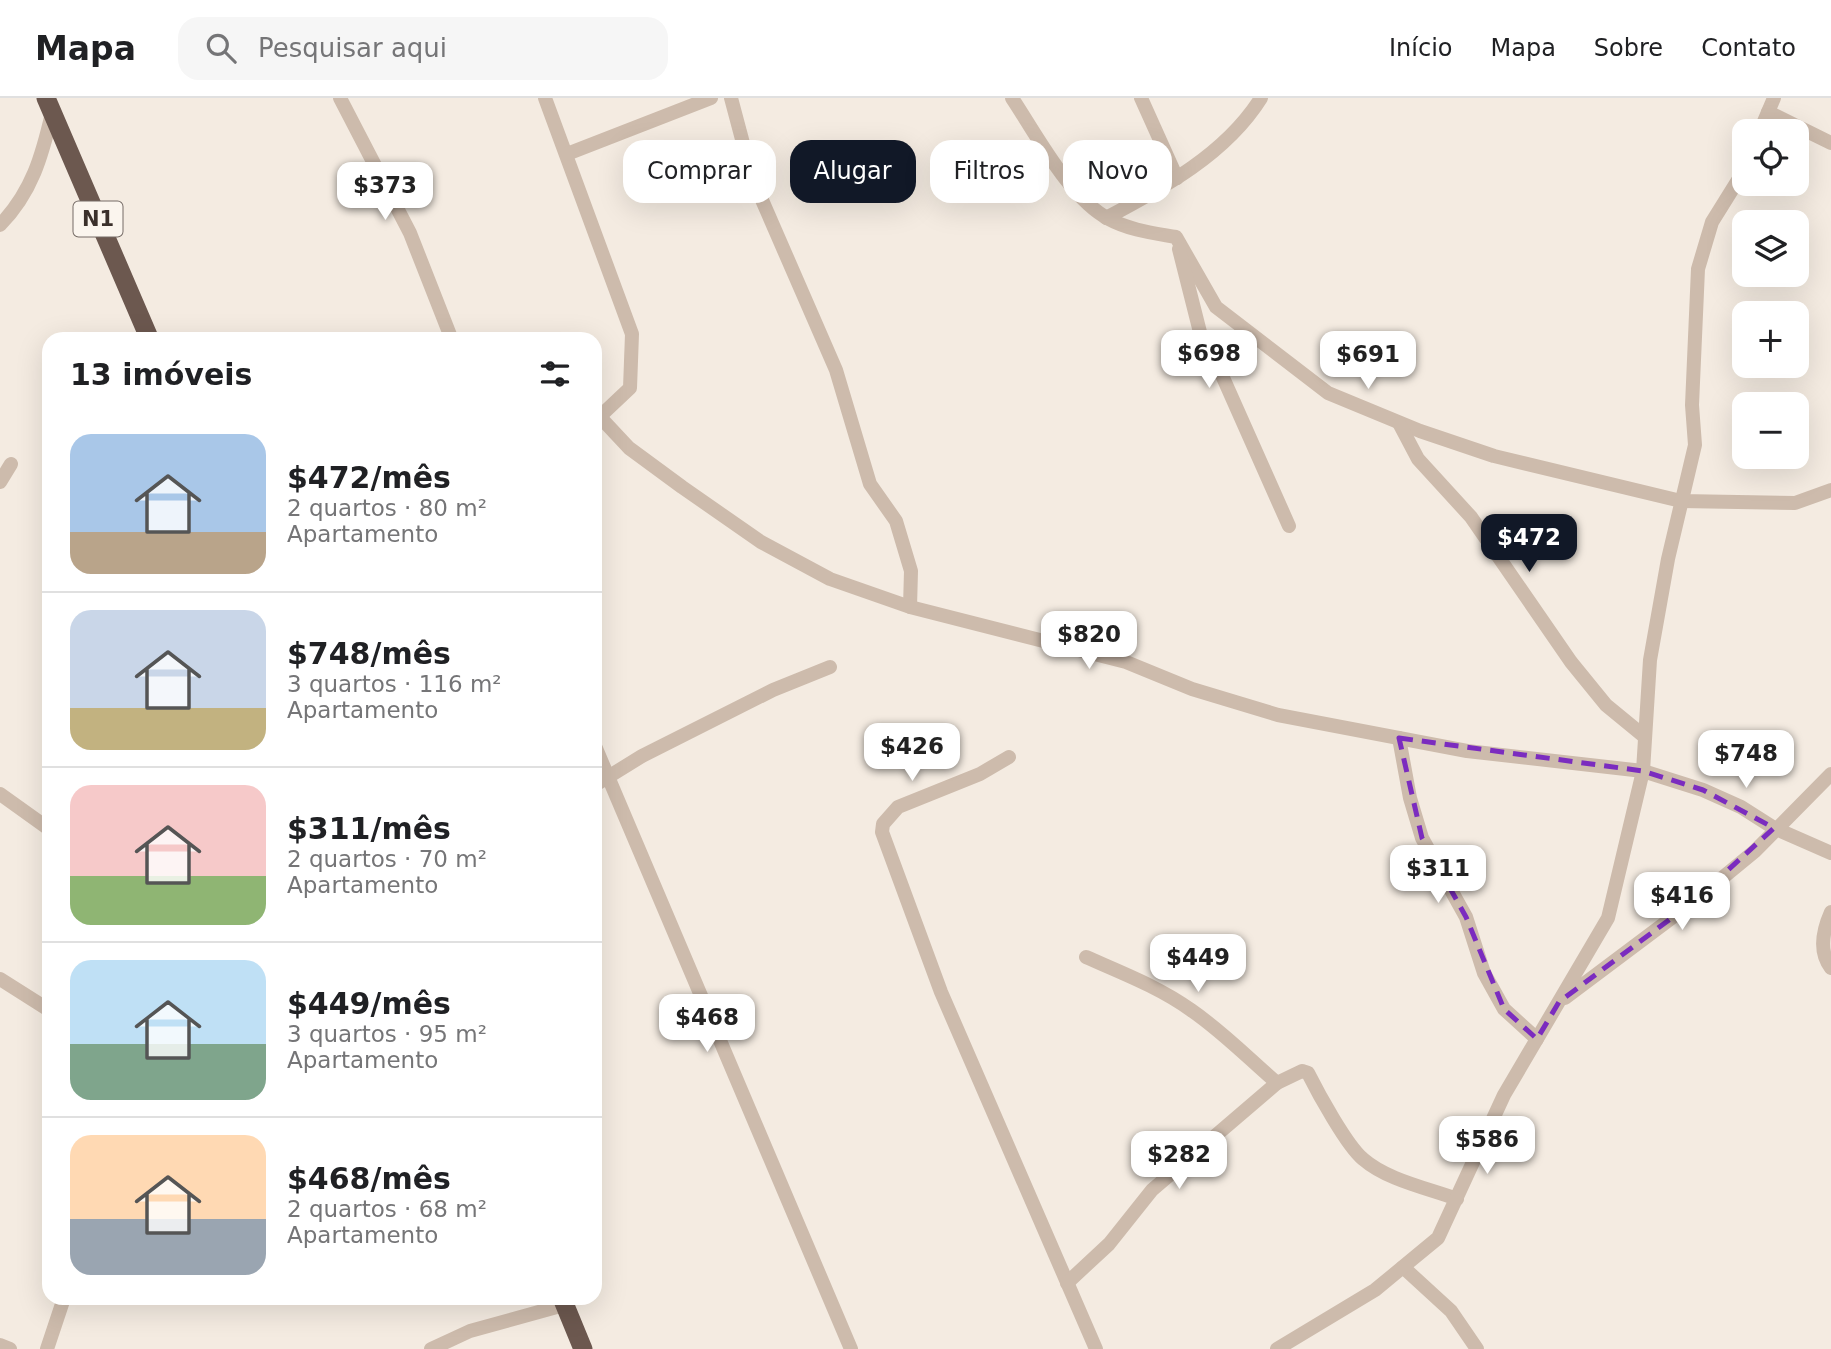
<!DOCTYPE html>
<html lang="pt">
<meta charset="utf-8">
<style>
:root{--surface:#fff;--page:#f6f6f6;--text:#202124;--muted:#757577;--line:#e0e0e0;--accent:#111827}
body{margin:0;font-family:"DejaVu Sans",sans-serif;background:var(--page);color:var(--text);height:100vh;display:flex;flex-direction:column;font-size:26px;white-space:nowrap}
*{box-sizing:border-box;margin:0}
p{font-size:23px;color:var(--muted)}
.icon{flex:none;width:38px;height:38px;fill:none;stroke:currentColor;stroke-width:2;stroke-linecap:round;stroke-linejoin:round}
.map{position:relative;flex:1;overflow:hidden}
.panel{position:absolute;left:42px;top:234px;width:560px;height:973px;display:flex;flex-direction:column;background:var(--surface);border-radius:21px;box-shadow:0 7px 28px #0002}
.panel>*{flex:none}
.top-card{position:absolute;left:623px;top:42px;width:665px;height:63px;display:flex;gap:14px}
.buttons{position:absolute;left:1732px;top:21px;display:grid;gap:14px}
.buttons a{display:grid;place-items:center;width:77px;height:77px;border-radius:14px;background:var(--surface);box-shadow:0 7px 28px #0002;font-size:35px}
.price{position:absolute;translate:-50% -60px;padding:0 16px;border-radius:14px;background:#fff;color:#222;font-size:23px;line-height:46px;filter:drop-shadow(0 2px 4px #0008)}
.price::after{content:'';position:absolute;left:50%;top:42px;width:21px;height:16px;margin-left:-10px;background:inherit;clip-path:polygon(0 0,100% 0,50% 100%)}
.price.on{background:var(--accent);color:#fff}
ul{padding:0;list-style:none}
li{display:flex;align-items:center;gap:21px;height:175px;padding:0 28px}
li+li{border-top:2px solid var(--line)}
li span{display:grid;place-items:center;flex:none;width:196px;height:140px;border-radius:21px;color:#555}
li>.icon{margin-inline-start:auto}
span .icon{width:84px;height:84px;fill:#fffc;stroke-width:1}
li b{font-size:30px}
h2{display:flex;justify-content:space-between;align-items:center;height:84px;padding:0 28px;font-size:30px}
.chip{padding:0 24px;border-radius:21px;background:var(--surface);box-shadow:0 7px 28px #0002;font-size:24px;line-height:63px}
.chip.on{background:var(--accent);color:#fff}
header{display:flex;align-items:center;gap:42px;box-sizing:border-box;height:98px;padding:0 35px;background:var(--surface);border-bottom:2px solid var(--line)}
header strong{font-size:33px}
nav{display:flex;gap:38px;margin-inline-start:auto;font-size:24px}
.search{width:490px;height:63px;background:var(--page);display:flex;align-items:center;gap:18px;box-sizing:border-box;padding:0 24px;border-radius:21px;color:var(--muted);font-size:26px}
.map>svg:first-child{display:block}
.lines{fill:none;stroke-linecap:round;stroke-linejoin:round}
.minor{stroke:#cdbbac;stroke-width:14}
.trunk{stroke:#6c584f;stroke-width:19}
.marked{fill:none;stroke:#7b2cbf;stroke-width:5;stroke-dasharray:14 9;stroke-linejoin:round}
.labels{text-anchor:middle;stroke-width:7;stroke-linejoin:round;paint-order:stroke}
.shield{fill:#fbf5ee;stroke:#756b66;stroke-width:2}
.shield-label{font-size:21px;font-weight:bold;fill:#3b302b}
</style>
<header>
<strong>Mapa</strong>
<div class="search"><svg class="icon" aria-label="search" viewBox="0 0 24 24"><circle cx="10" cy="10" r="6"/><path d="M15 15l6 6"/></svg>Pesquisar aqui</div>
<nav><a>Início</a><a>Mapa</a><a>Sobre</a><a>Contato</a></nav>
</header>
<div class="map">
<svg width="1831" height="1251" viewBox="0 0 1831 1251">
<rect width="100%" height="100%" fill="#f4ebe1"/>
<g class="lines">
<g class="minor">
<polyline points="340,0 410,135 452,242"/>
<polyline points="545,0 632,236 630,290 595,323"/>
<polyline points="731,0 752,79 836,272 870,386 896,423 911,473 910,509"/>
<path d="M 1012,0 C 1036,36 1070,101 1109,121 C 1129,132 1154,135 1176,139 L 1216,209 L 1328,295 L 1420,333 L 1494,358 L 1681,403 L 1795,405 L 1831,392"/>
<polyline points="1141,0 1177,80"/>
<polyline points="1768,14 1831,45"/>
<polyline points="1760,33 1774,0"/>
<polyline points="567,56 711,0"/>
<path d="M 1106,120 C 1163,90 1226,56 1261,0"/>
<path d="M 0,127 C 32,94 42,58 52,15"/>
<polyline points="1179,151 1202,242 1217,266 1289,428"/>
<polyline points="600,319 629,350 682,389 761,444 830,481 910,509 1126,564 1192,591 1278,617 1467,653 1643,673 1703,692 1741,709 1774,730 1831,755"/>
<polyline points="1399,325 1418,361 1471,419 1571,564 1606,607 1645,639"/>
<polyline points="0,384 11,366"/>
<polyline points="1399,640 1410,700 1422,740 1466,819 1484,875 1504,911 1537,941"/>
<polyline points="595,648 851,1251"/>
<polyline points="1009,659 980,676 898,709 883,726 882,734 941,894 1096,1251"/>
<polyline points="595,687 642,658 773,592 830,569"/>
<polyline points="0,696 49,731"/>
<path d="M 1831,814 C 1823,832 1818,853 1831,870"/>
<path d="M 1086,859 C 1122,875 1159,889 1191,912 C 1223,934 1248,960 1277,985"/>
<polyline points="0,881 49,912"/>
<polyline points="1565,900 1693,804 1755,753 1831,676"/>
<polyline points="1403,1169 1451,1213 1477,1251"/>
<path d="M 1067,1185 L 1109,1146 L 1152,1092 L 1277,985 L 1302,973 L 1308,975 C 1318,995 1347,1048 1363,1061 C 1387,1082 1427,1090 1457,1101"/>
<polyline points="0,1247 10,1251"/>
<polyline points="47,1251 64,1200"/>
<polyline points="431,1251 470,1233 564,1207"/>
<polyline points="1277,1251 1375,1192 1438,1140 1504,997 1608,820 1643,673 1650,562 1668,461 1695,347 1692,307 1698,171 1712,124 1745,71"/>
</g>
<g class="trunk">
<polyline points="46,0 150,242"/>
<polyline points="562,1200 583,1251"/>
</g>
</g>
<path class="marked" d="M 1399,640 L 1643,673 L 1703,692 L 1774,730 L 1693,804 L 1559,904 L 1537,941 L 1504,911 L 1466,819 L 1422,740 Z"/>
<g class="labels">
<rect class="shield" x="73.5" y="103.5" width="49" height="35" rx="5"/>
<g class="shield-label">
<text x="98" y="128">N1</text>
</g>
</g>
</svg>
<div class="buttons">
<a><svg class="icon" aria-label="locate" viewBox="0 0 24 24"><circle cx="12" cy="12" r="6"/><path d="M12 2v4M12 18v4M2 12h4M18 12h4"/></svg></a>
<a><svg class="icon" aria-label="layers" viewBox="0 0 24 24"><path d="M12 4l9 5-9 5-9-5zM3 14l9 5 9-5"/></svg></a>
<a>+</a>
<a>−</a>
</div>
<b class="price" style="left:385px;top:124px">$373</b>
<b class="price" style="left:1209px;top:292px">$698</b>
<b class="price" style="left:1368px;top:293px">$691</b>
<b class="price on" style="left:1529px;top:476px">$472</b>
<b class="price" style="left:1089px;top:573px">$820</b>
<b class="price" style="left:912px;top:685px">$426</b>
<b class="price" style="left:1746px;top:692px">$748</b>
<b class="price" style="left:1438px;top:807px">$311</b>
<b class="price" style="left:1682px;top:834px">$416</b>
<b class="price" style="left:1198px;top:896px">$449</b>
<b class="price" style="left:707px;top:956px">$468</b>
<b class="price" style="left:1487px;top:1078px">$586</b>
<b class="price" style="left:1179px;top:1093px">$282</b>
<div class="top-card">
<a class="chip">Comprar</a>
<a class="chip on">Alugar</a>
<a class="chip">Filtros</a>
<a class="chip">Novo</a>
</div>
<section class="panel">
<h2>13 imóveis<svg class="icon" aria-label="filters" viewBox="0 0 24 24"><path d="M4 7h16M4 17h16"/><circle cx="9" cy="7" r="2"/><circle cx="15" cy="17" r="2"/></svg></h2>
<ul>
<li><span style="background:linear-gradient(#a9c7e8 70%,#b9a48a 0)"><svg class="icon" aria-label="home" viewBox="0 0 24 24"><path d="M3 11l9-7 9 7M6 9v11h12V9"/></svg></span><div><b>$472/mês</b><p>2 quartos · 80 m²</p><p>Apartamento</p></div></li>
<li><span style="background:linear-gradient(#c9d6e8 70%,#c2b280 0)"><svg class="icon" aria-label="home" viewBox="0 0 24 24"><path d="M3 11l9-7 9 7M6 9v11h12V9"/></svg></span><div><b>$748/mês</b><p>3 quartos · 116 m²</p><p>Apartamento</p></div></li>
<li><span style="background:linear-gradient(#f6c9c9 65%,#8fb573 0)"><svg class="icon" aria-label="home" viewBox="0 0 24 24"><path d="M3 11l9-7 9 7M6 9v11h12V9"/></svg></span><div><b>$311/mês</b><p>2 quartos · 70 m²</p><p>Apartamento</p></div></li>
<li><span style="background:linear-gradient(#bfe0f5 60%,#7fa58c 0)"><svg class="icon" aria-label="home" viewBox="0 0 24 24"><path d="M3 11l9-7 9 7M6 9v11h12V9"/></svg></span><div><b>$449/mês</b><p>3 quartos · 95 m²</p><p>Apartamento</p></div></li>
<li><span style="background:linear-gradient(#ffd9b3 60%,#9aa5b1 0)"><svg class="icon" aria-label="home" viewBox="0 0 24 24"><path d="M3 11l9-7 9 7M6 9v11h12V9"/></svg></span><div><b>$468/mês</b><p>2 quartos · 68 m²</p><p>Apartamento</p></div></li>
</ul>
</section>
</div>
